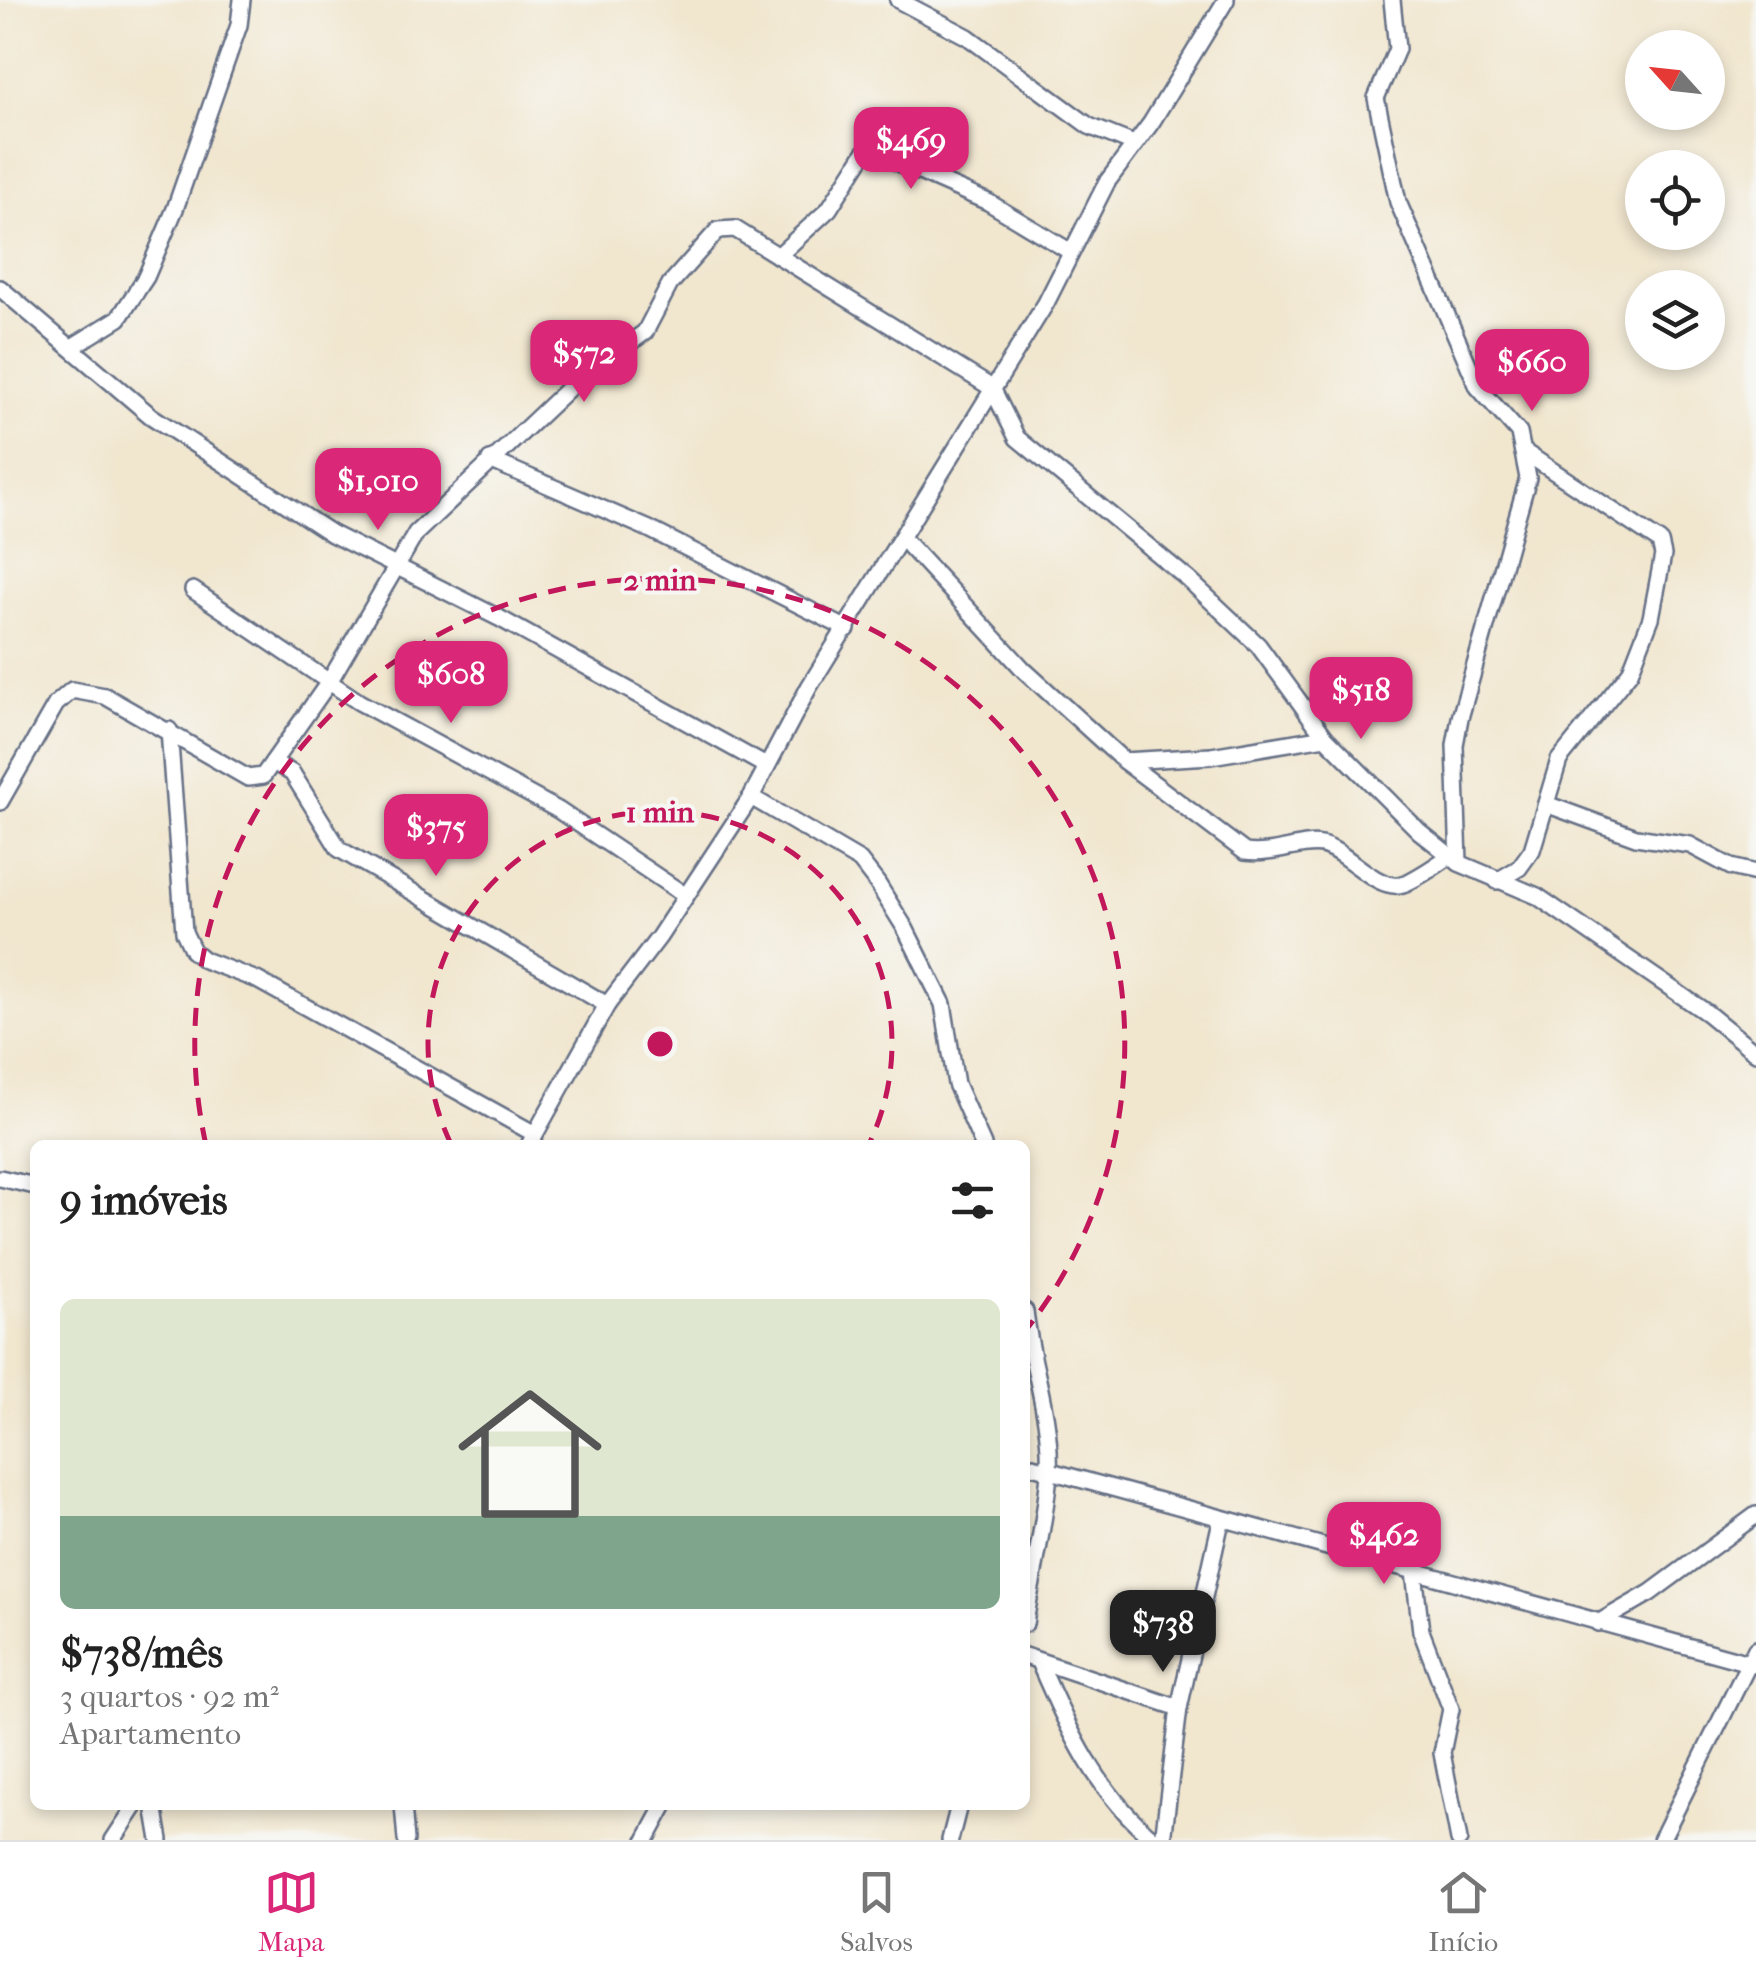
<!DOCTYPE html>
<html lang="pt">
<meta charset="utf-8">
<style>
:root{--surface:#fff;--page:#f2f2f2;--text:#222;--muted:#767676;--line:#e0e0e0;--accent:#db2777}
body{margin:0;font-family:"IM FELL French Canon",serif;background:var(--page);color:var(--text);height:100vh;display:flex;flex-direction:column;font-size:38px;white-space:nowrap}
*{box-sizing:border-box;margin:0}
p{font-size:32px;color:var(--muted)}
.icon{flex:none;width:55px;height:55px;fill:none;stroke:currentColor;stroke-width:2;stroke-linecap:round;stroke-linejoin:round}
.map{position:relative;flex:1;overflow:hidden}
.drawer{position:absolute;left:30px;top:1140px;width:1000px;height:670px;display:flex;flex-direction:column;background:var(--surface);border-radius:15px;box-shadow:0 5px 15px #0003}
.drawer>*{flex:none}
.needle{width:65px;rotate:297deg}
.controls{position:absolute;left:1625px;top:30px;display:grid;gap:20px}
.controls a{display:grid;place-items:center;width:100px;height:100px;border-radius:50%;background:var(--surface);box-shadow:0 5px 15px #0003;font-size:50px}
.price{position:absolute;translate:-50% -85px;padding:0 22px;border-radius:20px;background:var(--accent);color:#fff;font-size:32px;line-height:65px;filter:drop-shadow(0 2px 5px #0008)}
.price::after{content:'';position:absolute;left:50%;top:60px;width:30px;height:22px;margin-left:-15px;background:inherit;clip-path:polygon(0 0,100% 0,50% 100%)}
.price.active{background:#222;color:#fff}
ul{padding:0;list-style:none}
li{display:grid;align-content:center;gap:20px;height:530px;padding:0 30px}
li+li{border-top:2px solid var(--line)}
li span{display:grid;place-items:center;height:310px;border-radius:15px;color:#555}
li>.icon{margin-inline-start:auto}
span .icon{width:180px;height:180px;fill:#fffc;stroke-width:1}
li b{font-size:42px}
h2{display:flex;justify-content:space-between;align-items:center;height:120px;padding:0 30px;font-size:42px}
.menu{display:flex;justify-content:space-around;align-items:center;height:140px;border-top:2px solid var(--line);background:var(--surface);font-size:28px;color:var(--muted)}
.menu a{display:grid;justify-items:center;gap:5px}
.menu .active{color:var(--accent)}
.map>svg:first-child{display:block}
.lines{fill:none;stroke-linecap:round;stroke-linejoin:round}
.minor-casing{stroke:#666f85;stroke-width:20}
.minor{stroke:#fff;stroke-width:15}
.ring{fill:none;stroke:#c2185b;stroke-width:5;stroke-dasharray:18 12}
.centre{fill:#c2185b;stroke:#f6f6f2;stroke-width:5}
.ring-label{font-size:30px;text-anchor:middle;font-weight:bold;fill:#c2185b;stroke:#f6f6f2;stroke-width:8;stroke-linejoin:round;paint-order:stroke}
</style>
<div class="map">
<svg width="1756" height="1840" viewBox="0 0 1756 1840">
<rect width="100%" height="100%" fill="#f6f6f2"/>
<filter id="ink" filterUnits="userSpaceOnUse"><feTurbulence type="fractalNoise" baseFrequency=".01" numOctaves="2"/><feDisplacementMap in="SourceGraphic" scale="20" xChannelSelector="R" yChannelSelector="G"/><feConvolveMatrix kernelMatrix="1 2 1 2 8 2 1 2 1" color-interpolation-filters="sRGB"/></filter>
<filter id="wash" filterUnits="userSpaceOnUse"><feTurbulence type="fractalNoise" baseFrequency=".0048" numOctaves="4" result="noise"/><feDisplacementMap in="SourceGraphic" scale="40" xChannelSelector="R" yChannelSelector="G"/><feGaussianBlur stdDeviation="2.25" result="paint"/><feColorMatrix in="noise" values="0 0 0 0 0 0 0 0 0 0 0 0 0 0 0 0 0 1.4 0 .05"/><feComposite in="paint" operator="in"/></filter>
<g filter="url(#wash)">
<rect width="100%" height="100%" fill="#f1e6ce"/>
</g>
<g filter="url(#ink)">
<g class="lines">
<defs>
<g id="minor">
<polyline points="898,0 968,37 1089,126 1134,144"/>
<polyline points="1392,0 1397,49 1376,98 1398,202 1478,387 1519,433 1528,478 1460,718 1455,745 1459,863"/>
<polyline points="778,256 829,209 867,149 988,202 1071,252"/>
<polyline points="0,288 151,416 332,534 499,618 766,766"/>
<polyline points="72,347 119,318 146,277 175,209 239,25 242,0"/>
<polyline points="490,460 649,529 847,629"/>
<path d="M 904,540 L 1024,670 L 1124,761 L 1245,852 C 1275,856 1302,841 1321,845 C 1347,850 1377,893 1403,884 C 1419,878 1436,865 1450,856"/>
<polyline points="193,590 359,702 558,810 686,896"/>
<polyline points="169,730 184,932 193,951 204,960 257,980 535,1134"/>
<polyline points="1124,761 1211,756 1325,737"/>
<polyline points="273,762 292,773 339,849 607,1005"/>
<polyline points="751,797 860,861 877,883 905,928 943,1004 956,1084 983,1145"/>
<polyline points="0,802 56,704 72,690 105,696 248,778 263,776 329,682 416,533 571,386 645,332 670,284 718,230 735,229 992,388 1017,438 1189,580 1258,645 1325,737 1419,831 1459,863 1537,896 1707,1013 1756,1053"/>
<polyline points="1546,804 1636,837 1690,845 1731,867 1756,873"/>
<polyline points="1497,881 1519,868 1532,850 1559,760 1630,672 1651,618 1663,555 1660,542 1523,451"/>
<polyline points="529,1145 607,1005 659,937 751,797 809,687 1046,303 1107,182 1151,123 1226,0"/>
<polyline points="0,1178 35,1186"/>
<path d="M 1025,1311 C 1031,1364 1052,1419 1049,1471 C 1046,1522 1032,1574 1025,1624"/>
<polyline points="1025,1464 1756,1665"/>
<polyline points="1414,1572 1421,1631 1451,1709 1442,1753 1459,1840"/>
<polyline points="1598,1623 1650,1593 1756,1515"/>
<polyline points="1025,1656 1179,1708"/>
<path d="M 1039,1662 C 1068,1729 1097,1794 1155,1840"/>
<polyline points="154,1805 160,1840"/>
<polyline points="403,1805 406,1840"/>
<polyline points="113,1840 136,1805"/>
<polyline points="646,1840 665,1805"/>
<polyline points="950,1840 959,1805"/>
<polyline points="1163,1840 1179,1708 1221,1521"/>
<polyline points="1661,1840 1756,1649"/>
</g>
</defs>
<use href="#minor" class="minor-casing"/>
<use href="#minor" class="minor"/>
</g>
</g>
<g class="ring">
<path d="M451 1144A232 232 0 1 1 869 1144"/>
<path d="M206 1145A465 465 0 1 1 1026 1330"/>
</g>
<circle cx="660" cy="1044" r="15" class="centre"/>
<g class="ring-label">
<text x="660" y="590">2 min</text>
<text x="660" y="822">1 min</text>
</g>
</svg>
<div class="controls">
<a><svg class="needle" viewBox="-14 -14 28 28"><path d="M0-13l5 13h-10z" fill="#e53935"/><path d="M0 13l5-13h-10z" fill="#767676"/></svg></a>
<a><svg class="icon" aria-label="locate" viewBox="0 0 24 24"><circle cx="12" cy="12" r="6"/><path d="M12 2v4M12 18v4M2 12h4M18 12h4"/></svg></a>
<a><svg class="icon" aria-label="layers" viewBox="0 0 24 24"><path d="M12 4l9 5-9 5-9-5zM3 14l9 5 9-5"/></svg></a>
</div>
<b class="price" style="left:911px;top:192px">$469</b>
<b class="price" style="left:584px;top:405px">$572</b>
<b class="price" style="left:1532px;top:414px">$660</b>
<b class="price" style="left:378px;top:533px">$1,010</b>
<b class="price" style="left:451px;top:726px">$608</b>
<b class="price" style="left:1361px;top:742px">$518</b>
<b class="price" style="left:436px;top:879px">$375</b>
<b class="price" style="left:1384px;top:1587px">$462</b>
<b class="price active" style="left:1163px;top:1675px">$738</b>
<section class="drawer">
<h2>9 imóveis<svg class="icon" aria-label="filters" viewBox="0 0 24 24"><path d="M4 7h16M4 17h16"/><circle cx="9" cy="7" r="2"/><circle cx="15" cy="17" r="2"/></svg></h2>
<ul>
<li><span style="background:linear-gradient(#dfe7d0 70%,#7fa58c 0)"><svg class="icon" aria-label="home" viewBox="0 0 24 24"><path d="M3 11l9-7 9 7M6 9v11h12V9"/></svg></span><div><b>$738/mês</b><p>3 quartos · 92 m²</p><p>Apartamento</p></div></li>
</ul>
</section>
</div>
<nav class="menu">
<a class="active"><svg class="icon" aria-label="map" viewBox="0 0 24 24"><path d="M3 6l6-2 6 2 6-2v14l-6 2-6-2-6 2zM9 4v14M15 6v14"/></svg>Mapa</a>
<a><svg class="icon" aria-label="saved" viewBox="0 0 24 24"><path d="M7 4h10v16l-5-4-5 4z"/></svg>Salvos</a>
<a><svg class="icon" aria-label="home" viewBox="0 0 24 24"><path d="M3 11l9-7 9 7M6 9v11h12V9"/></svg>Início</a>
</nav>
